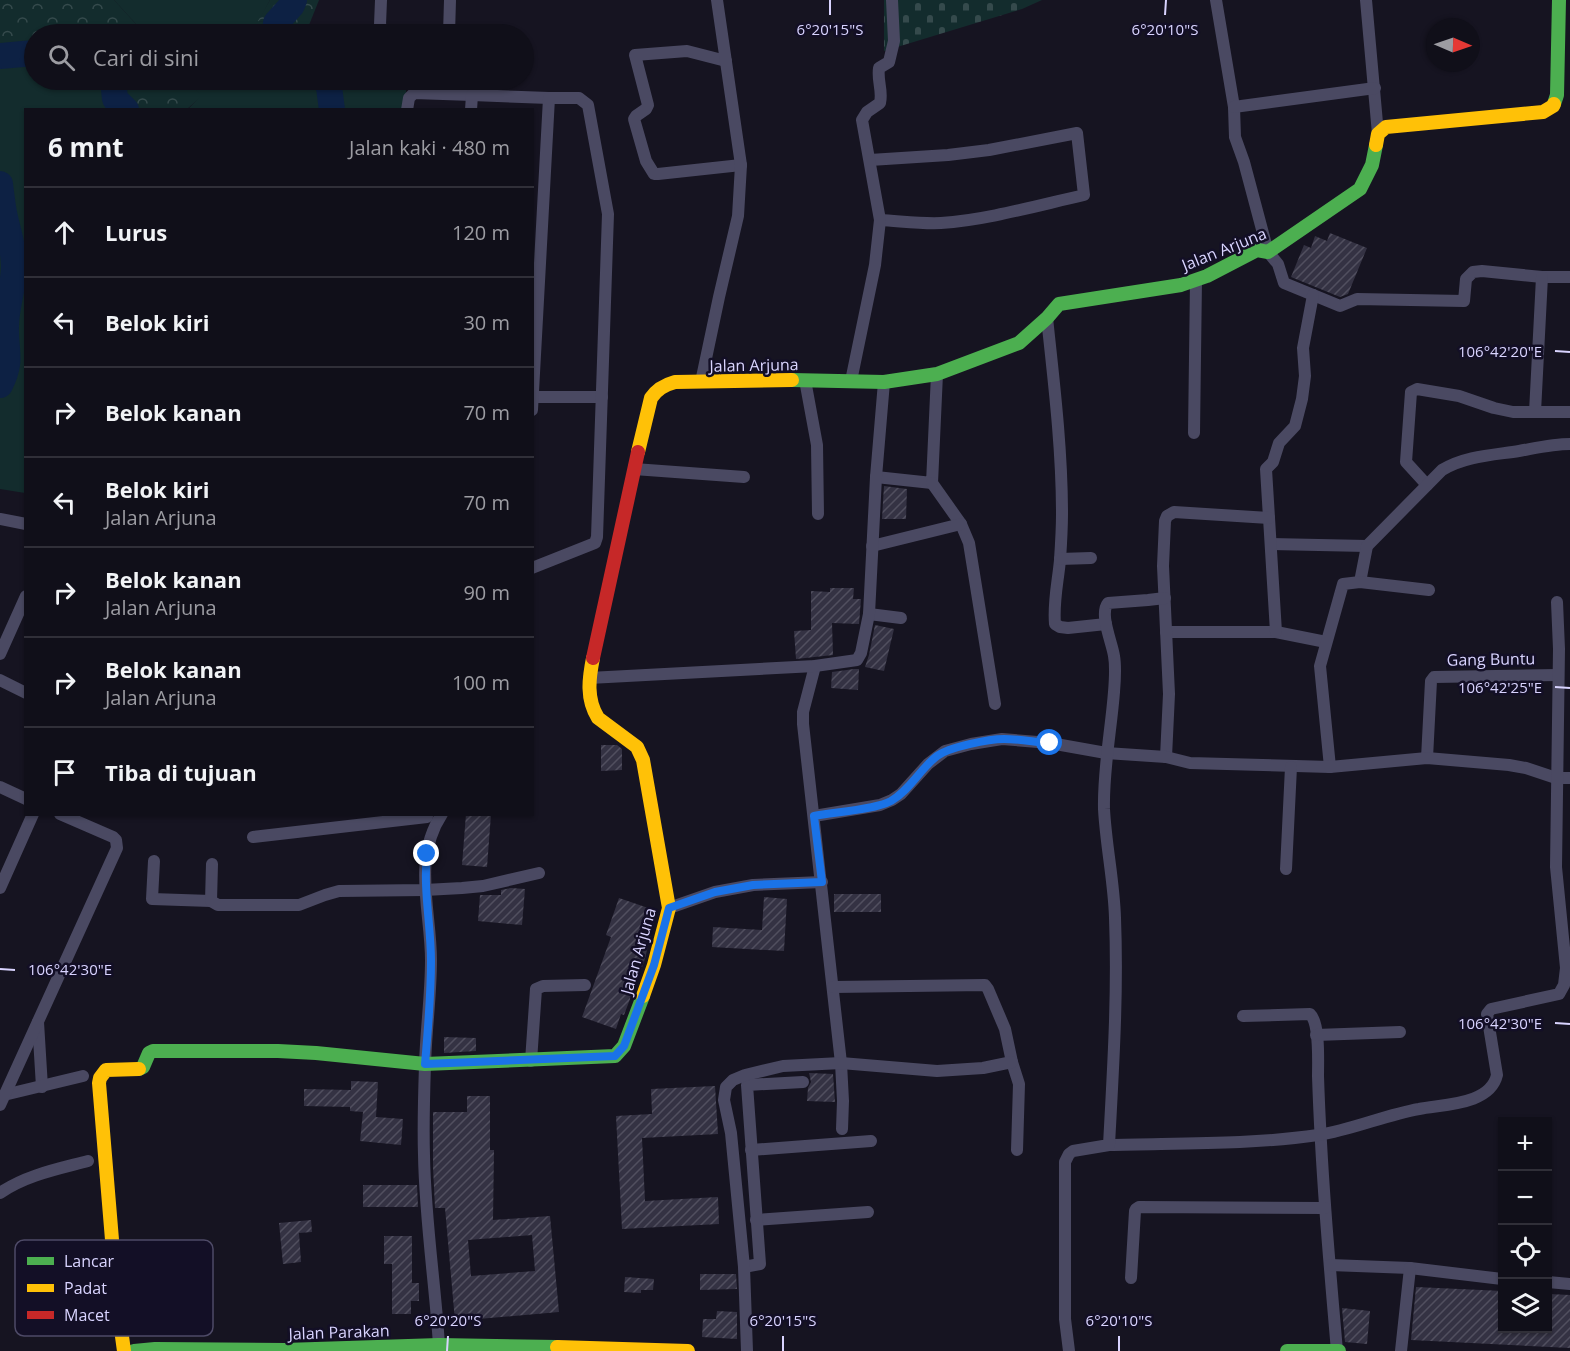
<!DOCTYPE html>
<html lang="id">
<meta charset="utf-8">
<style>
body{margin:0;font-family:"Open Sans",sans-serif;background:#191822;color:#f1f3f6}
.controls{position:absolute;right:18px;bottom:18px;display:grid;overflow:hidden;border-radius:0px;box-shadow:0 2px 4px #0004}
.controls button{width:54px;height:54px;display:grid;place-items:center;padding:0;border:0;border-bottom:2px solid #302f38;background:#100f19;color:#f1f3f6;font:30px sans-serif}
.compass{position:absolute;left:1426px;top:18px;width:54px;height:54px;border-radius:50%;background:#100f19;box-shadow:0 2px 4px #0004;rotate:92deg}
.stop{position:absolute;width:18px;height:18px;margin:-14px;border:4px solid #1a73e8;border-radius:50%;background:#fff}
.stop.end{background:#1a73e8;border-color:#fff;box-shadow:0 2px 6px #0008}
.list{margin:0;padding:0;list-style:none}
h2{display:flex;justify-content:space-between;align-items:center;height:78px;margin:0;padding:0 24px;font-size:26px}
h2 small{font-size:20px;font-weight:400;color:#9c9ca2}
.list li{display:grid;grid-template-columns:39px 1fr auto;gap:18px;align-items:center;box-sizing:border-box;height:90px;padding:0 24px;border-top:2px solid #302f38}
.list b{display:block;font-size:22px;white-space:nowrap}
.list p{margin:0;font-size:20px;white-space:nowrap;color:#9c9ca2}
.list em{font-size:20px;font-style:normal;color:#9c9ca2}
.icon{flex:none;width:33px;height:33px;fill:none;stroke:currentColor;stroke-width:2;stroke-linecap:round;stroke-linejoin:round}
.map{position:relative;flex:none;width:1570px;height:1351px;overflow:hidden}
.search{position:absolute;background:#100f19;box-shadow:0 2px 4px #0004;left:24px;top:24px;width:510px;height:66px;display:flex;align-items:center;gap:15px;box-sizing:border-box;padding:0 21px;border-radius:33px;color:#9c9ca2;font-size:22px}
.panel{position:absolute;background:#100f19;box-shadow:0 2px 4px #0004;left:24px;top:108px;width:510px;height:708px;border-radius:0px}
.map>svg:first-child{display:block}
</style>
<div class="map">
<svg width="1570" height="1351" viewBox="0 0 1570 1351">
<defs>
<pattern id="forest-crowns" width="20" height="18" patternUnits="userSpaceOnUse" patternTransform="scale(1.5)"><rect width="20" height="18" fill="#132c2d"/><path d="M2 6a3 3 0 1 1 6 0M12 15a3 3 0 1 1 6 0" fill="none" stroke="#354a4c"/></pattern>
<pattern id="cemetery-stones" width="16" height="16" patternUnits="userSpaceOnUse" patternTransform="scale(1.5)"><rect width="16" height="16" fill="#132c2d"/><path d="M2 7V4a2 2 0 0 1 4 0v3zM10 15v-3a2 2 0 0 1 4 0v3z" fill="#354a4c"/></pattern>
<pattern id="building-hatch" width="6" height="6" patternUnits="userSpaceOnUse" patternTransform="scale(1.5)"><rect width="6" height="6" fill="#343243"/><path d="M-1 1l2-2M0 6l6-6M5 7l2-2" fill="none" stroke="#514f5f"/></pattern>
</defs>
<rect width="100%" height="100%" fill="#161421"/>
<g fill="#132c2d">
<polygon points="114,0 270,0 259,21 307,30 316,34 145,34"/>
<polygon points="0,45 34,49 34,80 98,80 120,109 26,110 25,493 0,489"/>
<polygon points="187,80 404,80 406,81 406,109 187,110 201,96"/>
</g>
<g fill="url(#forest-crowns)">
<polygon points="0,0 114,0 145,34 34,34 34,49 0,45"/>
<polygon points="270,0 319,0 307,30 258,21"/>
<polygon points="98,80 187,80 202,96 187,109 120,109"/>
</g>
<polygon fill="url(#cemetery-stones)" points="884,0 1042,0 1022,9 884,51"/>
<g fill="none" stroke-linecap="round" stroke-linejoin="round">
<g stroke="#0d2144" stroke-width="26">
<polyline points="275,34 276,23 292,5 294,0"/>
<polyline points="0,56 34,53"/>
<polyline points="113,80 115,99 126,110"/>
<polyline points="325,80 329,87 332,110"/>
<path d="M0 184C1 192 2 200 3 207 6 227 14 246 14 266 14 287 6 306 6 326 5 351 13 360 0 385"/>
</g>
</g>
<g fill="url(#building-hatch)" fill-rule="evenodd">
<polygon points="1330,233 1367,248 1348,294 1340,297 1291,277 1304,245 1311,248 1315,236 1327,241"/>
<polygon points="884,486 907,489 906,519 882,519"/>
<polygon points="830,588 854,588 853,599 861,599 859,624 832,623 833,655 796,659 794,631 811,630 811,591 830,592"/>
<polygon points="875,625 894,629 884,671 865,667 869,655"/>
<polygon points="854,669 859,669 858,690 831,688 832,672"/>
<polygon points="601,745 617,745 622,749 622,770 601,771"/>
<polygon points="466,814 491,814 487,867 462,865"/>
<polygon points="511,888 525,889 522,925 478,921 480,895 501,895 501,890"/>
<rect x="834" y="894" width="47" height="18"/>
<polygon points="764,897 787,899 784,951 712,947 713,927 762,930"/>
<polygon points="619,898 657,911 644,962 624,1015 621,1014 616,1029 582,1017 611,937 606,935"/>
<polygon points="444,1037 476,1038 476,1051 444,1053"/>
<polygon points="809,1073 833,1074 835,1102 807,1101 808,1088 811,1082"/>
<polygon points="351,1081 378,1082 376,1117 403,1119 401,1145 360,1141 363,1112 350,1111 350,1107 304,1106 304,1089 351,1090"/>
<polygon points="715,1086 718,1134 642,1138 645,1201 718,1197 719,1224 622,1229 616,1116 652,1114 651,1089"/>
<path d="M467 1096H490V1150H494L493 1220 550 1216 559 1312 455 1321 445 1208H435L433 1167V1112H467ZM532 1235 535 1271 471 1276 468 1240Z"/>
<polygon points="363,1185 417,1185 418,1207 363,1207"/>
<polygon points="311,1220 312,1232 299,1233 301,1262 283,1264 279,1223"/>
<polygon points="384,1236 412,1236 412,1283 419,1283 419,1301 411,1301 411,1314 392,1314 392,1264 384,1264"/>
<polygon points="700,1274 736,1274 737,1289 700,1290"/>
<polygon points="625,1277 654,1279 653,1290 641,1290 641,1293 624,1292"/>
<polygon points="1416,1287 1503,1291 1503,1329 1548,1329 1549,1294 1570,1295 1570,1348 1411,1340"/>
<polygon points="1342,1308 1370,1311 1367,1344 1345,1342"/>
<polygon points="717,1311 737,1312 737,1339 702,1337 703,1319 716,1319"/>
</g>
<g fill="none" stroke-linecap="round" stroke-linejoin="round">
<g stroke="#4a4962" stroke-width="12">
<polyline points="381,0 380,25 385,34"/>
<polyline points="1216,0 1234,107 1235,137 1244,162 1268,252 1278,264 1284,283 1340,306 1357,299 1464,301 1466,279 1473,272 1482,271 1542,277 1570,277"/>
<polyline points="1366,0 1378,134"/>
<polyline points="449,34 450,0"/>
<polyline points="726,61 687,51 635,55 648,105 646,109 636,116 634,119 646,161 654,174 658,174 741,165"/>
<polyline points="1234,107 1375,88"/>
<polyline points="407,110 409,98 414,93 472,95 466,80"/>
<polyline points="471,110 472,95 549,98"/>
<path d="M870 160 948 155 989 150 1077 133 1084 195C1039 205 987 220 941 223 921 224 900 221 880 220"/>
<path d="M1047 318C1054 383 1062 449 1062 514 1062 529 1061 545 1060 560 1058 582 1053 602 1055 624L1060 627 1068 628 1106 624"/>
<polyline points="805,380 817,445 818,514"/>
<path d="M851 381 875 265 880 220 862 120 867 112 880 103C883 90 877 82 879 68L889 62 894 41 892 0"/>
<polyline points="701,382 719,297 738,216 741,165 717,0"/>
<polyline points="532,397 602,397"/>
<polyline points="532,410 549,98 579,98 588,105 608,214 597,537 595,543 590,545 532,568"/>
<polyline points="1535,412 1542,277"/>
<polyline points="1194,433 1196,280"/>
<polyline points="634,469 744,477"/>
<polyline points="876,477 932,483 937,374"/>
<polyline points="932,483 961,524 969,543 995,704"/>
<polyline points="1427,485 1406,462 1411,392 1417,389 1459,396 1494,408 1513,412 1570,412"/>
<polyline points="0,519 26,524"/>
<polyline points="1271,544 1367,546"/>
<polyline points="872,546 961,524"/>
<polyline points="1060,559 1091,558"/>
<path d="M1360 582 1367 546 1442 470C1465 456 1493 455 1519 451 1536 448 1553 444 1570 444"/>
<polyline points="869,614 901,618"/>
<polyline points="1166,632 1276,632 1326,642"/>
<polyline points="1276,632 1266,469 1273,462 1279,443 1295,426 1302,399 1305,376 1303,348 1313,295"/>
<polyline points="0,654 26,596"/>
<polyline points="815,666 803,712 803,724 841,1063 843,1101 842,1129"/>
<polyline points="589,678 815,666 857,660 861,653 869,614 876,477 884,382"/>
<polyline points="0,680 26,693"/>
<polyline points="1166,757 1169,694 1163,566 1165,521 1167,516 1174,512 1269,518"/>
<polyline points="1427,758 1431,681 1434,677 1558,675"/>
<polyline points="1330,767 1320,666 1343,584 1360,582 1429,590"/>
<polyline points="0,787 26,799"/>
<polyline points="814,816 880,805 892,800 901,794 928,764 945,751 971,744 1002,739 1050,743 1106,753 1166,757 1190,763 1330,767 1427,758 1509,765 1526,768 1556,778 1570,778"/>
<polyline points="253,837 427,817"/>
<polyline points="154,861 152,899 211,901"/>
<polyline points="212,864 211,901 218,905 299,905 325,895 339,891 425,890 462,888 483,886 539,873"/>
<polyline points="1286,869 1291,767"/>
<polyline points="0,888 33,814"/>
<polyline points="669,908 715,892 753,885 822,882"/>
<polyline points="833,987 985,985 988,989 1005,1029 1012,1062 1019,1084 1017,1150"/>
<path d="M1243 1016 1310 1014C1320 1023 1318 1062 1318 1076 1321 1168 1329 1259 1337 1351"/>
<polyline points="38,1022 42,1087"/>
<polyline points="1316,1035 1400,1032"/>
<polyline points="531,1061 536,989 543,986 585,985"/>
<polyline points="4,1095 83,1076"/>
<polyline points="0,1105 117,848 116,840 113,837 60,814"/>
<path d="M1109 1145C1178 1143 1249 1145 1318 1135 1352 1130 1385 1115 1419 1109 1444 1104 1490 1105 1497 1075L1487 1014 1491 1009 1559 994 1564 985 1566 968 1556 867 1559 649 1557 602"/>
<polyline points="751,1150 871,1141"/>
<path d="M0 1193C26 1175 58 1169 88 1161"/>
<polyline points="756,1220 868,1212"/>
<polyline points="1330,1265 1410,1268 1502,1279"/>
<polyline points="744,1267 760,1264 747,1085 803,1082"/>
<polyline points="1131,1278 1135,1211 1136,1209 1139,1207 1325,1208"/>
<polyline points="1548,1282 1570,1284"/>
<path d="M439 1345C435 1282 425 1219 424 1155 423 1125 424 1095 425 1065 426 1030 431 995 431 960 431 911 412 859 442 814"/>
<polyline points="747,1351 744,1267 731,1133 724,1100 726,1087 733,1080 745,1075 783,1066 841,1063 937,1071 983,1068 1012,1062"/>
<path d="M1069 1351 1065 1319V1162L1069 1154 1073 1151 1109 1145C1113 1070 1118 994 1115 918 1114 882 1106 846 1104 809 1103 770 1111 731 1114 692 1115 680 1116 667 1114 656 1112 642 1099 614 1108 603L1148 600 1165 598"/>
<polyline points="1401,1351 1410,1268"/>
</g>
<g stroke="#4caf50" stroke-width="14">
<polyline points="1554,104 1557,95 1559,0"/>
<polyline points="792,380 884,382 937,374 1019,343 1047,318 1059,304 1181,285 1207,276 1257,250 1268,252 1360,189 1372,165 1376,145"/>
<polyline points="139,1069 143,1067 149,1053 153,1051 278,1051 316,1053 425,1064 615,1056 624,1046 643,996"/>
<polyline points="134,1351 155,1349 285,1350 439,1345 557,1347"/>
<polyline points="1287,1351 1339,1351"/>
</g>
<g stroke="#ffc107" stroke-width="14">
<polyline points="1376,145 1378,134 1386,127 1543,112 1553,106 1554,104"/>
<path d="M638 452 651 398C657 389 664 385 675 382L792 380"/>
<path d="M593 658C589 678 586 699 598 718L637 747 643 760 669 908 654 965 643 996"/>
<polyline points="557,1347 688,1351"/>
<polyline points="124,1351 117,1300 99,1083 100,1078 106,1070 139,1069"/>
</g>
<polyline stroke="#c62828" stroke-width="14" points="593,658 638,452"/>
</g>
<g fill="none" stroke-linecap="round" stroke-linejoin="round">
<path stroke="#1a73e8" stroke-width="8" d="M427 854C423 890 431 925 431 961 431 996 428 1030 425 1064L615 1056 624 1046 654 965 669 908 715 892 753 885 822 882 814 816C834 812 874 810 891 801 910 790 920 769 937 756 949 747 989 739 1004 739 1019 739 1035 742 1050 743"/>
</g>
<path fill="none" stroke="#d9d4ff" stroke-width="2" d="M830 15V0M1165 15 1166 0M1555 351 1570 352M1555 687 1570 688M0 969 15 970M1555 1023 1570 1024M447 1351 448 1336M783 1351V1336M1119 1351V1336"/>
<g text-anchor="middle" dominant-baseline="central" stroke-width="5" stroke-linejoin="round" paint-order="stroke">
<g font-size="16" fill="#d9d4ff" stroke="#130f26">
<text transform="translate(1224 249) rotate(-22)">Jalan Arjuna</text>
<text transform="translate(754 365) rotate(-1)">Jalan Arjuna</text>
<text transform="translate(1491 659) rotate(-1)">Gang Buntu</text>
<text transform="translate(638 951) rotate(-74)">Jalan Arjuna</text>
<text transform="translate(339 1332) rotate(-2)">Jalan Parakan</text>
</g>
</g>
<rect x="15" y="1240" width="198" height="96" rx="9" fill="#130f26" stroke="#4e4a67" stroke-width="1.5"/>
<rect x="27" y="1257" width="27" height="8" fill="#4caf50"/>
<rect x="27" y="1284" width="27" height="8" fill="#ffc107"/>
<rect x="27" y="1311" width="27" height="8" fill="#c62828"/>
<g font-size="16" fill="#d9d4ff">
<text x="64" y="1267">Lancar</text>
<text x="64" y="1294">Padat</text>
<text x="64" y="1321">Macet</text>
</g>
<g font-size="15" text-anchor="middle" fill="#d9d4ff" stroke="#130f26" stroke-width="5" stroke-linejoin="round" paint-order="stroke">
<text x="830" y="35">6°20'15"S</text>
<text x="1165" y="35">6°20'10"S</text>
<text x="1500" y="357">106°42'20"E</text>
<text x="1500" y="693">106°42'25"E</text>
<text x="70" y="975">106°42'30"E</text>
<text x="1500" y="1029">106°42'30"E</text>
<text x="448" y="1326">6°20'20"S</text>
<text x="783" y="1326">6°20'15"S</text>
<text x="1119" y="1326">6°20'10"S</text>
</g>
</svg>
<div class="controls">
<button>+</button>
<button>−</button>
<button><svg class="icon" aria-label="locate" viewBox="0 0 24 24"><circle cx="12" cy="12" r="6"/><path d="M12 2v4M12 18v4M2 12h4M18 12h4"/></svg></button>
<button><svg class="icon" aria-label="layers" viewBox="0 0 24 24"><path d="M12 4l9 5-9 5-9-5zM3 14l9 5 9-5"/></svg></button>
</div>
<svg class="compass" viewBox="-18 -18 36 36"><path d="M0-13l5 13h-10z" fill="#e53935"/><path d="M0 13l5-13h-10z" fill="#9c9ca2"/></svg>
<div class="stop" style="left:1050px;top:743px"></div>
<div class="stop end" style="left:427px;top:854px"></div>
<div class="search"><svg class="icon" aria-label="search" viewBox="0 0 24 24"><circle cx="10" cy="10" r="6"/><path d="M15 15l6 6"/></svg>Cari di sini</div>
<section class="panel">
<h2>6 mnt<small>Jalan kaki · 480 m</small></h2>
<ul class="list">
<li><svg class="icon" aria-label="ahead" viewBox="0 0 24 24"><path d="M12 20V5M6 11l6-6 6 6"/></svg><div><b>Lurus</b></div><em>120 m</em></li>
<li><svg class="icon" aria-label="left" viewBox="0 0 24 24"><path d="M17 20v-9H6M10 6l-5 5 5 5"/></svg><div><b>Belok kiri</b></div><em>30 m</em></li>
<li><svg class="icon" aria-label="right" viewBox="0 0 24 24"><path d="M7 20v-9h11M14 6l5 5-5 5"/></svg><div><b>Belok kanan</b></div><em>70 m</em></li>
<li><svg class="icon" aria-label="left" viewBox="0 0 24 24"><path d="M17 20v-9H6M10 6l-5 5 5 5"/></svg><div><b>Belok kiri</b><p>Jalan Arjuna</p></div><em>70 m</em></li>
<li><svg class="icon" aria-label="right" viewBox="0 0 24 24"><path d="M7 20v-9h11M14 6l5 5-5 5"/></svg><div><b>Belok kanan</b><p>Jalan Arjuna</p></div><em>90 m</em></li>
<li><svg class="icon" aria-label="right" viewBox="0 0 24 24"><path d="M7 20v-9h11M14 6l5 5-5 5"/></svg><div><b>Belok kanan</b><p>Jalan Arjuna</p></div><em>100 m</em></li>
<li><svg class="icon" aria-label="arrive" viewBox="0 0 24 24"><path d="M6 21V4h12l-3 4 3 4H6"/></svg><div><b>Tiba di tujuan</b></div></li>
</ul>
</section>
</div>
